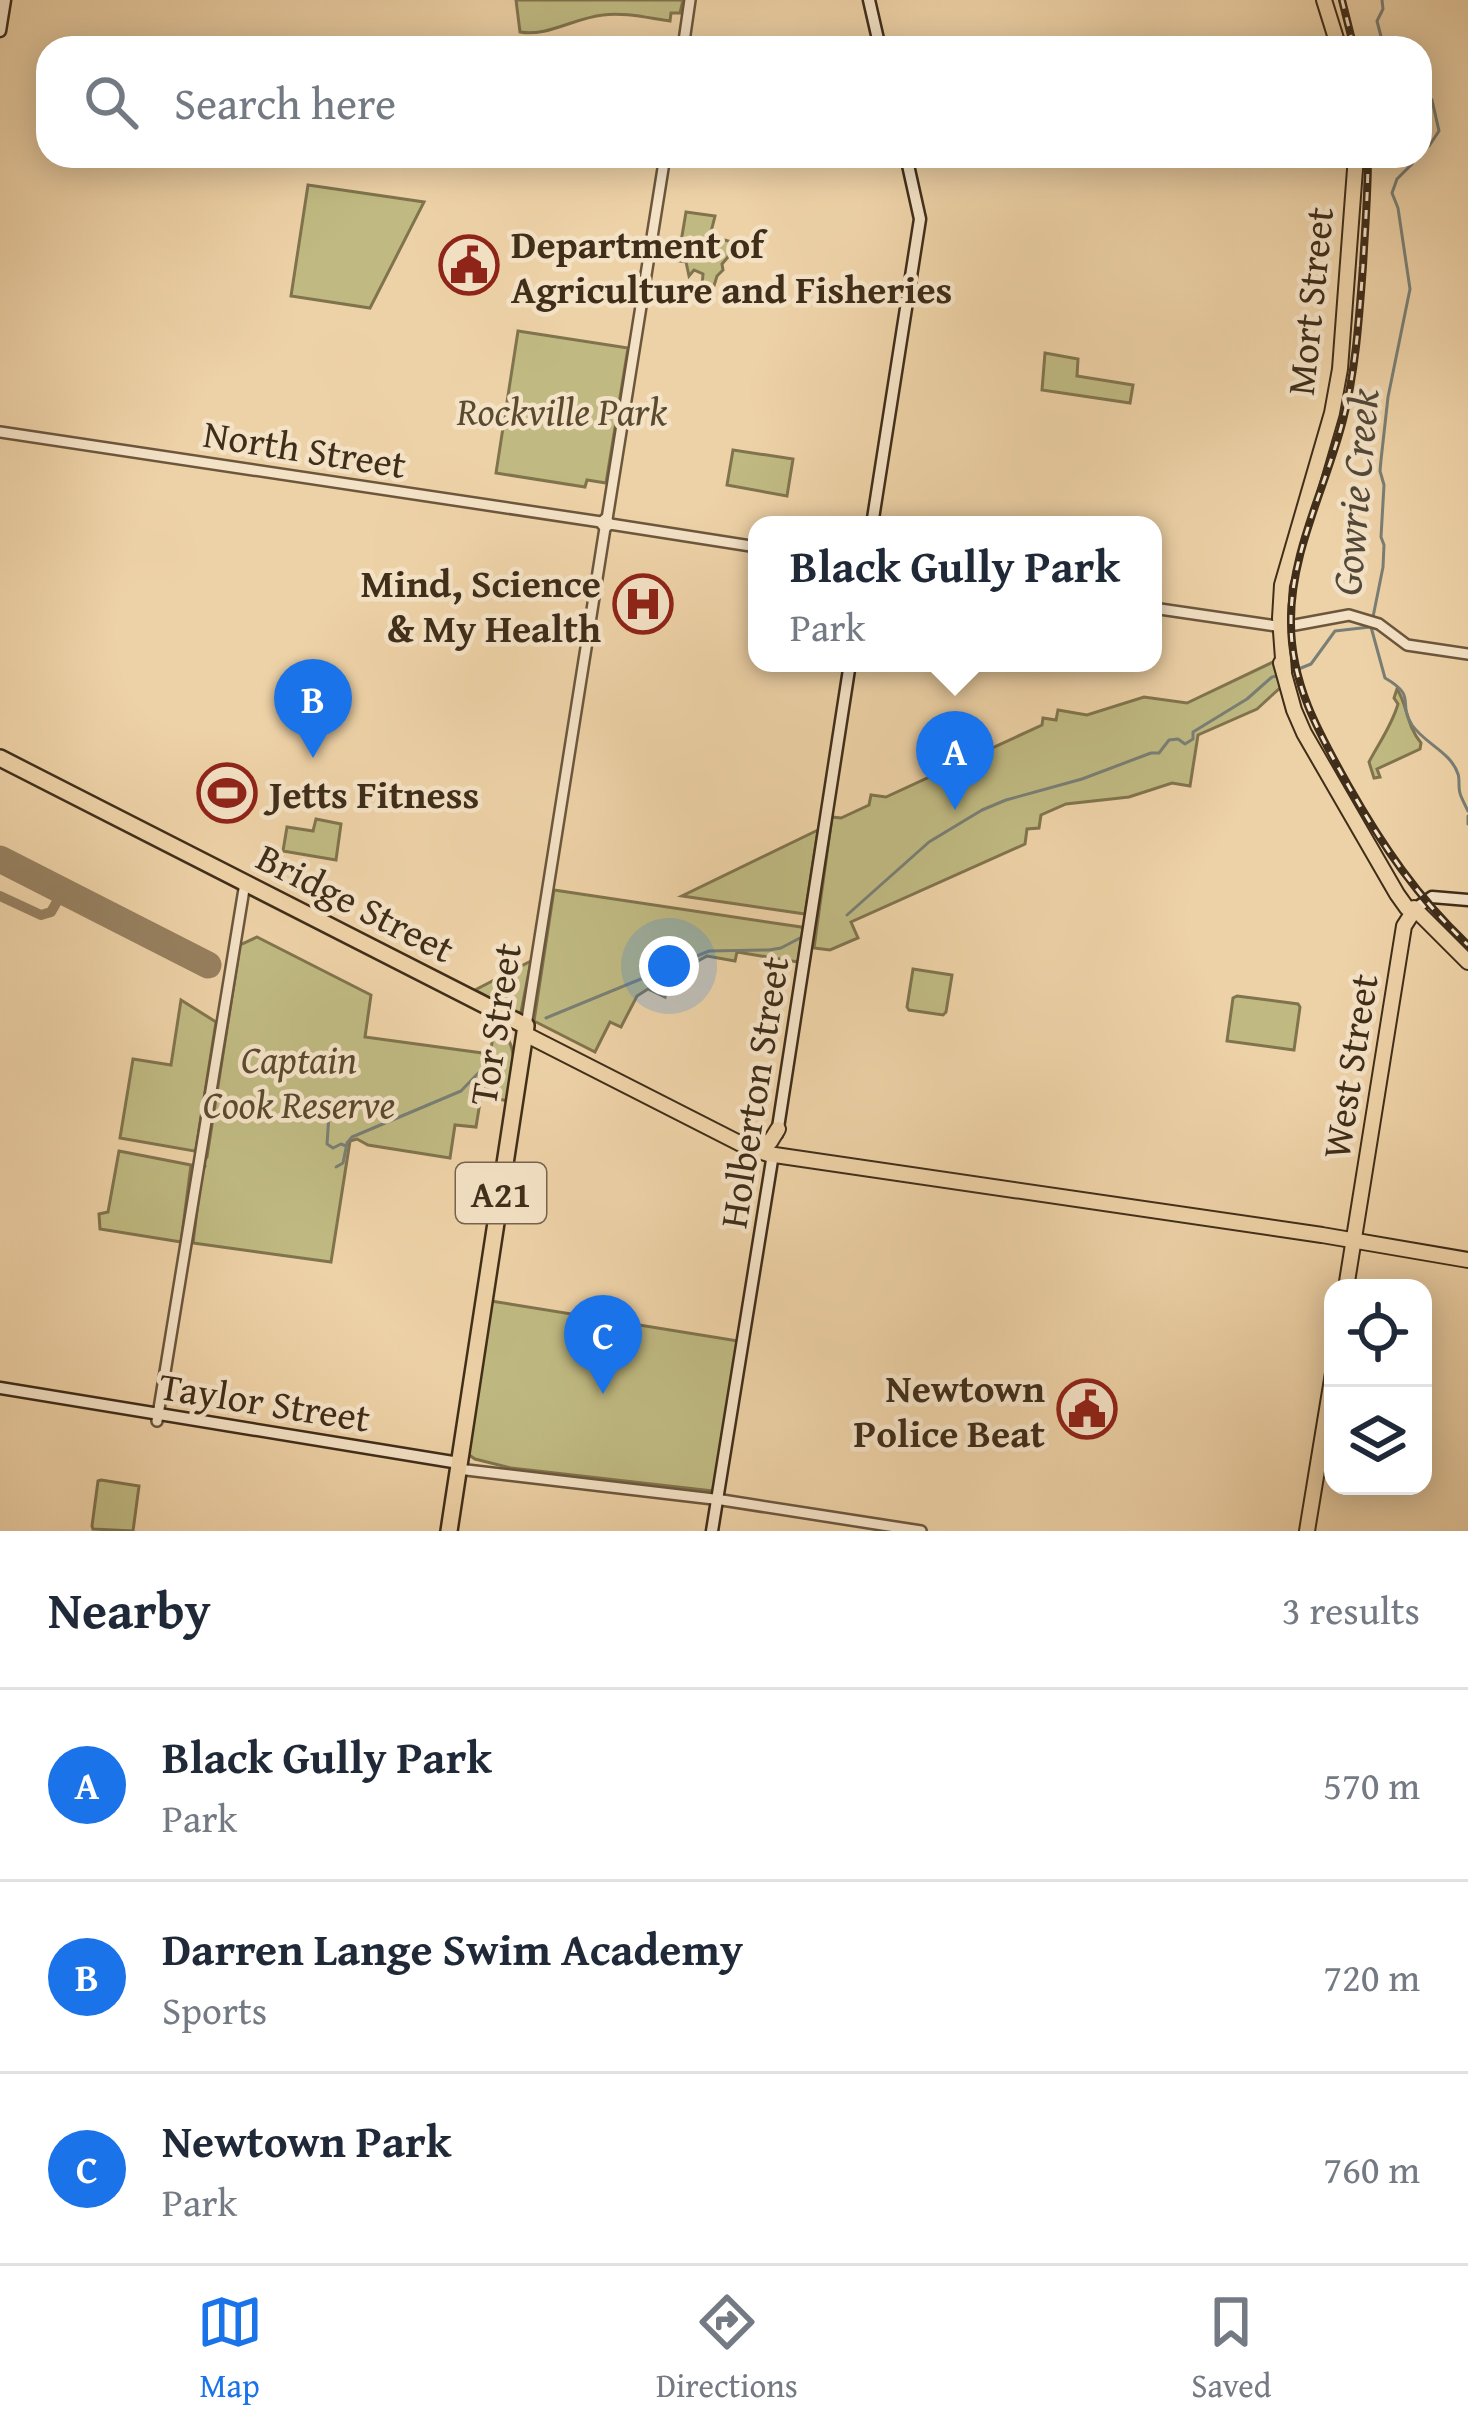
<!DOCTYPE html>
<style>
body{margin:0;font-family:"Gentium Book Plus",serif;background:#f6f6f7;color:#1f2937}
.controls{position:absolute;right:36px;bottom:36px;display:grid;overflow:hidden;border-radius:24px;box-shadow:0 6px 30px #0003}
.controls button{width:108px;height:108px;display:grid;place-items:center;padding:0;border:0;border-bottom:3px solid #e0e1e3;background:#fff;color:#1f2937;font:60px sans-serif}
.you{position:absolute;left:669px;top:966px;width:42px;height:42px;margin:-30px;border:9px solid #fff;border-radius:50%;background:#1a73e8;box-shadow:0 0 0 18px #1a73e833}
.badge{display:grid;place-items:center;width:78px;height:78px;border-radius:50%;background:#1a73e8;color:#fff;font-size:39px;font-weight:700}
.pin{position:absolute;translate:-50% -99px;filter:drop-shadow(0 3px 6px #0008)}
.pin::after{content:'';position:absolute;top:63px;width:42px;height:36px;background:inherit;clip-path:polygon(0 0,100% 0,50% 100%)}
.popup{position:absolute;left:748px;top:516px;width:414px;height:156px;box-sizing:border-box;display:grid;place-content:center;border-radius:24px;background:#fff;filter:drop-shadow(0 3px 9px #0005);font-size:39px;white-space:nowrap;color:#747a83}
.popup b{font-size:45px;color:#1f2937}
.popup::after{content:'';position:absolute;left:50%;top:100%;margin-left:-24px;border:24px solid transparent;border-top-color:#fff}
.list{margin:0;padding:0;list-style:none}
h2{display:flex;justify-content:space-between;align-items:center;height:156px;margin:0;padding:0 48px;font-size:51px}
h2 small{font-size:39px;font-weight:400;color:#747a83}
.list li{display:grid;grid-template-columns:78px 1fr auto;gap:36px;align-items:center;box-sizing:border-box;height:192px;padding:0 48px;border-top:3px solid #e0e1e3}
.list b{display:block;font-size:45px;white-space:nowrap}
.list p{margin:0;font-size:39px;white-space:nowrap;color:#747a83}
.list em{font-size:39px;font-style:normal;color:#747a83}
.icon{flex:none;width:66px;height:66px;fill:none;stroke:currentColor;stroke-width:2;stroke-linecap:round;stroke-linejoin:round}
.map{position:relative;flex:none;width:1468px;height:1531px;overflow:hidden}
.search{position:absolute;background:#fff;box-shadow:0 6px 30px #0003;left:36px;right:36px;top:36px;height:132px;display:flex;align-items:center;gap:30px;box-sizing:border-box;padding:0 42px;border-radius:36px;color:#747a83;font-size:45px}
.sheet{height:732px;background:#fff}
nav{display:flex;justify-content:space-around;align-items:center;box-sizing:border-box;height:168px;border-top:3px solid #e0e1e3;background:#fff;font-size:33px;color:#747a83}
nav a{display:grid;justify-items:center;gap:6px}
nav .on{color:#1a73e8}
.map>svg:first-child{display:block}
</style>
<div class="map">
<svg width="1468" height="1531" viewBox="0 0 1468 1531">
<rect width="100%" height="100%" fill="#eed2a7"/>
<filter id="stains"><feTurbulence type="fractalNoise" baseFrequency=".00167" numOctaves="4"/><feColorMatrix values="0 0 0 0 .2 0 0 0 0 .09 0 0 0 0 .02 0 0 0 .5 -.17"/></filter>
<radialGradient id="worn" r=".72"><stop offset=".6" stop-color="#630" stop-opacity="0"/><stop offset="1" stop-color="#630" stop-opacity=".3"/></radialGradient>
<g fill="#c0ba82" stroke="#80744e" stroke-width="3">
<path d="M516 0H683L680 13H671L670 21C648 18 624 12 603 15 574 18 547 37 520 32Z"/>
<polygon points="308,185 424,202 370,308 291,296"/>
<polygon points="686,212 715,216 710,236 732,242 728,257 722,264 723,270 717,276 713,289 702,286 703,274 694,270 689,276 686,262 655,257 657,246 680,248"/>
<polygon points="518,331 628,348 606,483 587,480 585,487 496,473"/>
<polygon points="1045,353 1078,359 1077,376 1133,385 1130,403 1042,390"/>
<polygon points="733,450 793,459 787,496 727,485"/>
<polygon points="1273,662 1281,687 1257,709 1198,735 1190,786 1172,783 1129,797 1066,804 1041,815 1039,828 1027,829 1025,844 851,922 858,938 830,950 814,948 832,817 841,818 869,805 871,795 886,797 1042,725 1043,718 1056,720 1058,710 1087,715 1144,697 1187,703"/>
<path d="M1397 689C1408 706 1406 725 1421 743L1420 749 1377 769 1380 777 1374 778 1369 762C1379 743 1392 725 1398 704L1394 698Z"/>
<polygon points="316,819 341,824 336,860 283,851 287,827 313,831"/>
<polygon points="818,830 805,914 682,896"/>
<polygon points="554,890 801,927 803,929 798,962 737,952 735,961 707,956 669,977 665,997 648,989 637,996 621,1027 610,1022 595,1052 534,1021"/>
<path d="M257 937 371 995 365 1037 490 1054 495 1026C522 1043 513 1074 509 1101L481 1096 476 1127 455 1125 450 1158 368 1145 357 1139 350 1141 331 1262 193 1243 202 1170 205 1166 203 1163 207 1157 240 945Z"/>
<polygon points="531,961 521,1012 518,1013 475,990"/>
<polygon points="913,969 952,975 946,1012 943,1015 909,1010 907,1007"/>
<polygon points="1237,996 1298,1004 1300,1007 1294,1050 1227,1041 1233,998"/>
<polygon points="181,1000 216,1022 196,1149 194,1151 120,1138 133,1059 171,1065"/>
<polygon points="119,1151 191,1165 181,1242 100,1229 99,1214 108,1212"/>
<polygon points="491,1301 738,1341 713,1491 511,1468 475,1459 469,1455 468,1446"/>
<polygon points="101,1480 139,1486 133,1531 93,1529 92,1526 98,1481"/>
</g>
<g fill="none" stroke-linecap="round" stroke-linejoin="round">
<g stroke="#797f76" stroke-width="3">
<polyline points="1382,0 1383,9 1377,21 1384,48"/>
<polyline points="1420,86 1432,100 1439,131 1429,146 1420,145"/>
<path d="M1413 156 1412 164 1397 179 1392 193 1398 208 1410 289 1388 397 1381 460 1380 471 1384 485 1381 537 1384 545 1383 567 1371 627 1385 678C1418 697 1397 702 1412 725 1425 744 1451 752 1458 774 1460 780 1458 787 1460 793 1460 795 1467 809 1468 811"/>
<polyline points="1291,672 1311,664 1335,631 1370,627"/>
<polyline points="1468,816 1468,824"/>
<polyline points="847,915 929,842 982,810 1006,800 1082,779 1151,753 1159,753 1169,740 1178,739 1185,744 1193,739 1193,732 1247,699 1272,677 1277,676"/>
<polyline points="546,1018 709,951 769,950 781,948 800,938"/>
<polyline points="329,1115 327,1144 333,1148 341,1144 346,1146"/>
<polyline points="336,1167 343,1163 347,1143 352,1137 461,1091 488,1063"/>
</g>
<g stroke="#978060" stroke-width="10">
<polyline points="25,872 56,888 59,898"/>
<polyline points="0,896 41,915 51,912 59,898"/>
<polyline points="59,898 68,895 101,910"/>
</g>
<polyline stroke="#978060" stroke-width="27" points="0,859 208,965"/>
<defs>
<g id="tertiary">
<polyline points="683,48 690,0"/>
<polyline points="0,432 601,522"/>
<polyline points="607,519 665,156"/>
<polyline points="610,524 757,547"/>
<polyline points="1153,608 1276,626 1295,625 1349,615 1379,624 1407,645 1468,654"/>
<polyline points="526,1026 605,528 601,523 605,519 610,524 605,528"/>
<polyline points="157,1421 245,883"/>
<polyline points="458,1469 722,1500 921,1531"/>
</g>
<g id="secondary">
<polyline points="869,0 880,48"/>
<polyline points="0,31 5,0"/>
<polyline points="872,525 920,219 906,156"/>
<polyline points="1415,909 1432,897 1468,900"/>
<polyline points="777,1134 850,663"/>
<polyline points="0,1388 459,1463"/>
<polyline points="712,1531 773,1154"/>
</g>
<g id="primary">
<polyline points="1324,0 1339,48"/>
<polyline points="1281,663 1294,710 1304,733 1397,894 1407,908 1417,913"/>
<polyline points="1284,672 1280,618 1282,585 1332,413 1340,369 1356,156"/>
<polyline points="1414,908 1468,962"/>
<polyline points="525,1034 745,1146 768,1154 1322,1235 1468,1260"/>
<polyline points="756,1143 770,1142 778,1129"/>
<polyline points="1346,1288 1404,926 1415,909"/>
<polyline points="1307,1531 1333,1373"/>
</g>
<polyline id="trunk" points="0,758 526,1026 449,1531"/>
</defs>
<use href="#tertiary" stroke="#6c573d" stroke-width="14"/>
<use href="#secondary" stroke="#402e1a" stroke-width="15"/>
<use href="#primary" stroke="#402e1a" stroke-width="18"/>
<use href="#trunk" stroke="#402e1a" stroke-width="20"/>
<use href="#tertiary" stroke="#f4e2c6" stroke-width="9"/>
<use href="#secondary" stroke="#f4e2c6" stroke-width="10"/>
<use href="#primary" stroke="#eed2a7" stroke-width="14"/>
<use href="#trunk" stroke="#eed2a7" stroke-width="15"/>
<defs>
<g id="rail">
<polyline points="1342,0 1354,48"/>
<path d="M1368 156C1368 193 1365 229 1363 266 1359 318 1356 369 1343 420 1326 487 1290 553 1291 623 1291 684 1319 733 1348 785 1382 845 1418 898 1468 945"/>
</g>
</defs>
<use href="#rail" stroke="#402e1a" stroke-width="8"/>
<use href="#rail" stroke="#f4e2c6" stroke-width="3" stroke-dasharray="9" stroke-linecap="butt"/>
</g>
<defs>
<symbol id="civic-ring" viewBox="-11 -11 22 22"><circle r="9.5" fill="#f4e2c6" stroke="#8f2418" stroke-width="1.5"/><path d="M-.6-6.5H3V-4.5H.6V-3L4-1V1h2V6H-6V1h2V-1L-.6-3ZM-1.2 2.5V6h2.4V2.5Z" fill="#8f2418"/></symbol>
<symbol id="hospital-ring" viewBox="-11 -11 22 22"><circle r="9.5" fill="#f4e2c6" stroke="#8f2418" stroke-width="1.5"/><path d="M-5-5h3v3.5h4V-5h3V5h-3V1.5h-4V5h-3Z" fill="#8f2418"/></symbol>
<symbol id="stadium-ring" viewBox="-11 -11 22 22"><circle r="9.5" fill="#f4e2c6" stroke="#8f2418" stroke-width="1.5"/><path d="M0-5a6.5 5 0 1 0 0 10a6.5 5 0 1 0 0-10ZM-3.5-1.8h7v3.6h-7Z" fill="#8f2418"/></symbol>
</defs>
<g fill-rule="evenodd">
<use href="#civic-ring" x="436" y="232" width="66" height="66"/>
<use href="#hospital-ring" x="610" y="571" width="66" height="66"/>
<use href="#stadium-ring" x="194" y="760" width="66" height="66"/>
<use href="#civic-ring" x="1054" y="1376" width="66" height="66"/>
</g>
<g text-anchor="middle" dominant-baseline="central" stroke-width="9" stroke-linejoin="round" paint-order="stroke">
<rect fill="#f4e2c6" stroke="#76644e" stroke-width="3" x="456" y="1163" width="90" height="60" rx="9"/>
<g font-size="36" font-weight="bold" fill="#402e1a">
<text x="501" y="1193">A21</text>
</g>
<g font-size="39" font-weight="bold" fill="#402e1a" stroke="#f4e2c6" text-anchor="start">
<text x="511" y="243">Department of<tspan x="511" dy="45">Agriculture and Fisheries</tspan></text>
<text x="601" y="582" text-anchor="end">Mind, Science<tspan x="601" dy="45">&amp; My Health</tspan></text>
<text x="269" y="793">Jetts Fitness</text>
<text x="1045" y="1387" text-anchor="end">Newtown<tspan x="1045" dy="45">Police Beat</tspan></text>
</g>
<g font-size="39" fill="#402e1a" stroke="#f4e2c6">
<text transform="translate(1309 301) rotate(-84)">Mort Street</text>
<text transform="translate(305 448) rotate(9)">North Street</text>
<text transform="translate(356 902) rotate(27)">Bridge Street</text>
<text transform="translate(494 1024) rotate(-81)">Tor Street</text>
<text transform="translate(1349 1066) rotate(-81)">West Street</text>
<text transform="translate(753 1092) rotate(-81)">Holberton Street</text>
<text transform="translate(265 1401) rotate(9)">Taylor Street</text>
</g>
<g font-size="39" font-style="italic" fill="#5a4a2f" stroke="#f4e2c6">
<text x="562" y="410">Rockville Park</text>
<text x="299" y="1058">Captain<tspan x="299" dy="45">Cook Reserve</tspan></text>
</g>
<g font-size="42" font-style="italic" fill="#534939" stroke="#f4e2c6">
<text transform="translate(1354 492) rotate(-85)">Gowrie Creek</text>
</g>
</g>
<rect width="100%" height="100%" filter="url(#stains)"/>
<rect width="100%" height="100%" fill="url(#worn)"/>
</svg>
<div class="controls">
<button><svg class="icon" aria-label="locate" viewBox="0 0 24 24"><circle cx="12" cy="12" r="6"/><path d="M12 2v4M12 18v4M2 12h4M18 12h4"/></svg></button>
<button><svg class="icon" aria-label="layers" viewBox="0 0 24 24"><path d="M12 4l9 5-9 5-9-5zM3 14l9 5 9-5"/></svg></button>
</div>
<div class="you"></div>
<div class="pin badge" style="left:955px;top:810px">A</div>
<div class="popup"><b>Black Gully Park</b>Park</div>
<div class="pin badge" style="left:313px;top:758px">B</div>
<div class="pin badge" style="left:603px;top:1394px">C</div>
<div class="search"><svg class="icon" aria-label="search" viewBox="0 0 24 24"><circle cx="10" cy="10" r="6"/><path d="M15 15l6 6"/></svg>Search here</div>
</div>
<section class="sheet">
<h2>Nearby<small>3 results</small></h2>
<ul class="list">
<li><span class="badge">A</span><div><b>Black Gully Park</b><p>Park</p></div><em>570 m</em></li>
<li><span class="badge">B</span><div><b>Darren Lange Swim Academy</b><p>Sports</p></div><em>720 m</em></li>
<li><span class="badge">C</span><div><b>Newtown Park</b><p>Park</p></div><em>760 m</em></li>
</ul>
</section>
<nav>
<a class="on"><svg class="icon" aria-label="map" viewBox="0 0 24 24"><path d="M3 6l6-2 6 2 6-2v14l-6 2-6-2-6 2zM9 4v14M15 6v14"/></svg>Map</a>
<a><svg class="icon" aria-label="directions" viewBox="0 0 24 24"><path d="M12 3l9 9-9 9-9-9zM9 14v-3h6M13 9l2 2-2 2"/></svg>Directions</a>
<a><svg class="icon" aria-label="saved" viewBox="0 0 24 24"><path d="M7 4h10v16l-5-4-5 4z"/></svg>Saved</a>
</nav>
